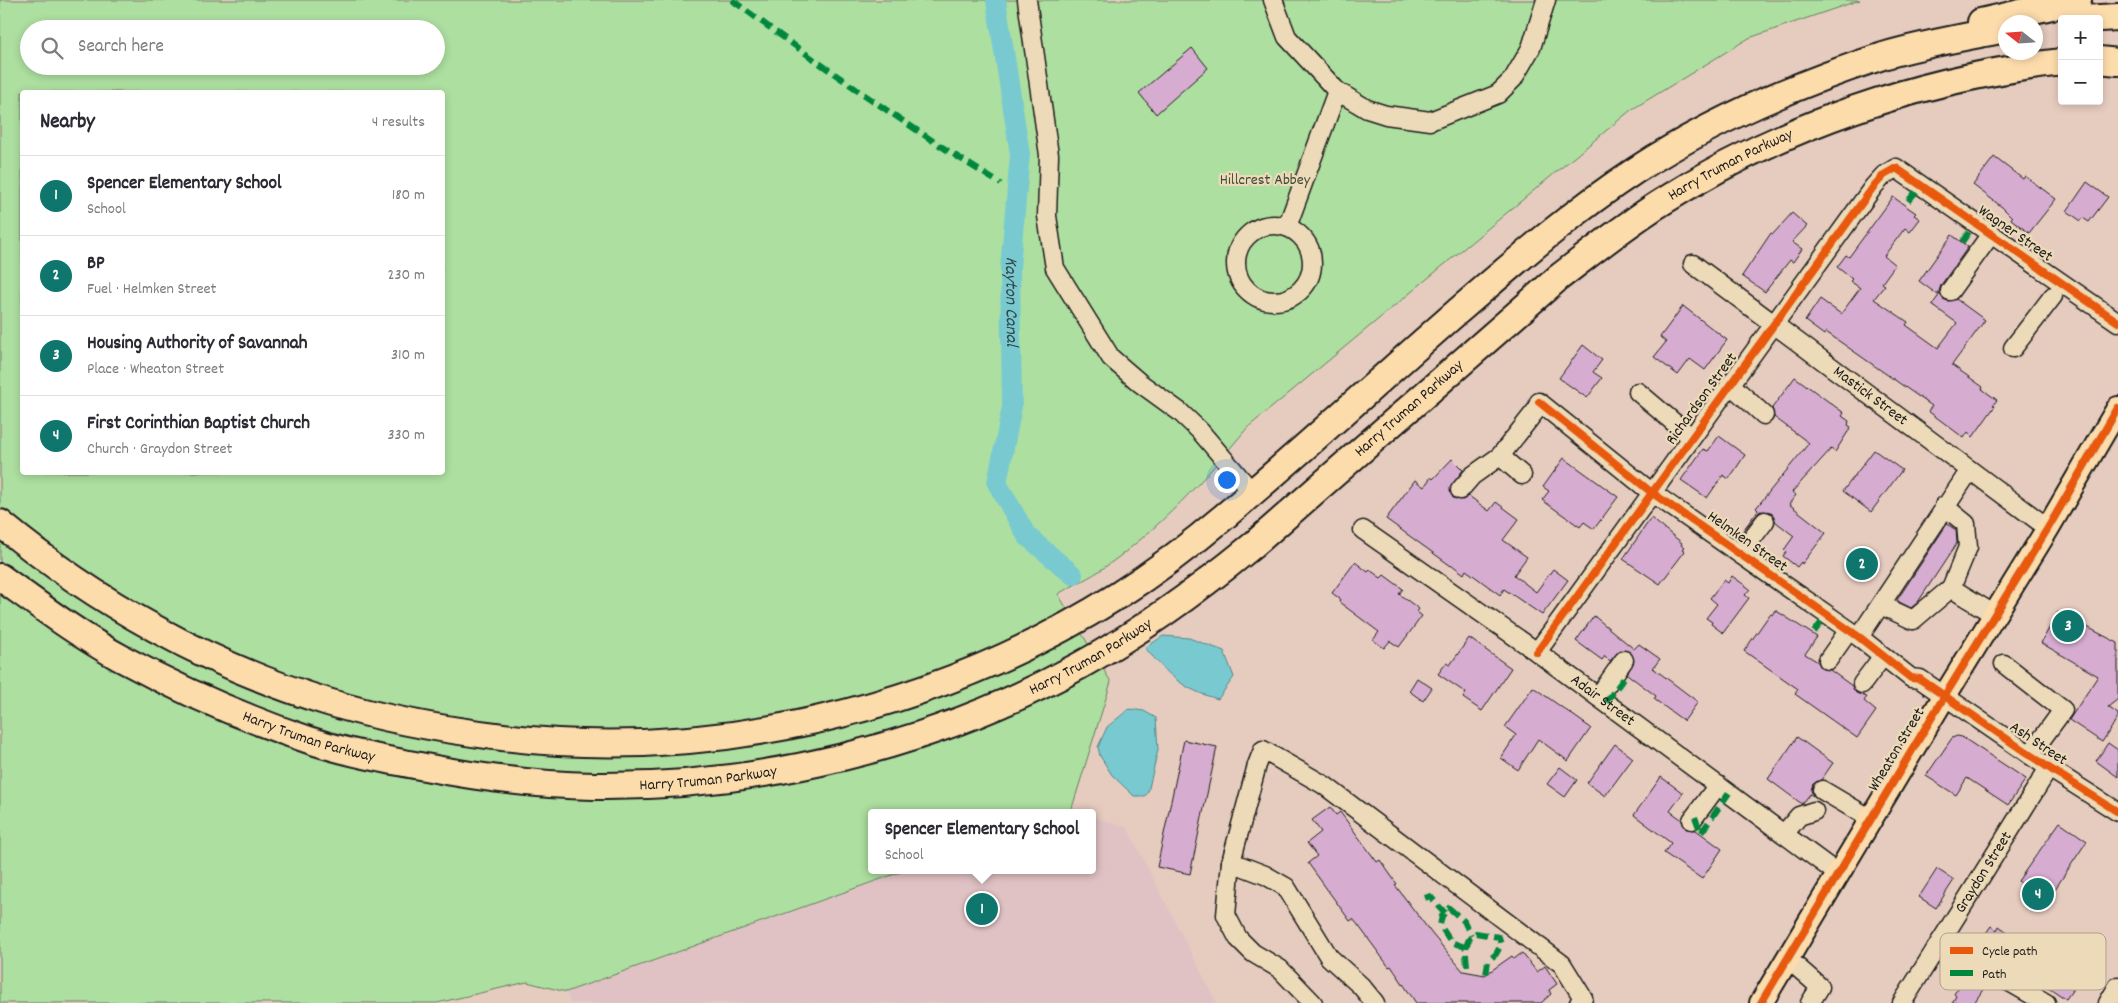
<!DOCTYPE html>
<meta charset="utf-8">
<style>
body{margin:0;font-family:Dekko,sans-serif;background:#f2f2f3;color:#2b2b33}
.controls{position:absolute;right:15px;top:15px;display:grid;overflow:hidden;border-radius:5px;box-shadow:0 2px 8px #0003}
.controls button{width:45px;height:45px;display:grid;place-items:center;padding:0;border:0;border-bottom:1px solid #e1e1e2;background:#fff;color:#2b2b33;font:25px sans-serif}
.compass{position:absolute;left:1998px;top:15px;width:45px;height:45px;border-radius:50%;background:#fff;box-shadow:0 2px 8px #0003;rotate:287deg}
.you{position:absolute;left:1226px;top:479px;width:18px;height:18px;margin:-12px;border:4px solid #fff;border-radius:50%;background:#1a73e8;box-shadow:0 0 0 8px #1a73e833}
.badge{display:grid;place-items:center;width:32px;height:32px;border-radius:50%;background:#0f766e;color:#fff;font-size:16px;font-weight:700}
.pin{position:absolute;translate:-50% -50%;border:2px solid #fff;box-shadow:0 1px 5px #0006}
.popup{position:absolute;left:868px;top:809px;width:228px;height:65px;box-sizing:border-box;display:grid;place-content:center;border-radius:5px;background:#fff;filter:drop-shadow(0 1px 4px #0005);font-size:16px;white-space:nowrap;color:#7c7c81}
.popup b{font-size:19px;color:#2b2b33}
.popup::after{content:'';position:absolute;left:50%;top:100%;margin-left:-10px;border:10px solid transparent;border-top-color:#fff}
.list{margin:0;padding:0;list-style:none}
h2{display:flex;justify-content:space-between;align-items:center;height:65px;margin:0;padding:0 20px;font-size:21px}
h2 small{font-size:16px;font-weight:400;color:#7c7c81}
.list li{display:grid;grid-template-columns:32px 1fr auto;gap:15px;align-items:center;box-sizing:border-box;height:80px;padding:0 20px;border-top:1px solid #e1e1e2}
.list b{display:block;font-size:19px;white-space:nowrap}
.list p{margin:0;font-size:16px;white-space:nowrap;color:#7c7c81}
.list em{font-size:16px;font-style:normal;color:#7c7c81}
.icon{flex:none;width:28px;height:28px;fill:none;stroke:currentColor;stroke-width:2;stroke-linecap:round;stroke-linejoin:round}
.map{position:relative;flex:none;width:2118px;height:1003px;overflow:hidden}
.search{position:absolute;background:#fff;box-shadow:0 2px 8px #0003;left:20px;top:20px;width:425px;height:55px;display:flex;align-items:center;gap:12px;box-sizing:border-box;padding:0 18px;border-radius:28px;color:#7c7c81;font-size:19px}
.panel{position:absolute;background:#fff;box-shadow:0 2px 8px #0003;left:20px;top:90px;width:425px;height:385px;border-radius:5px}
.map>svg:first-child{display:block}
</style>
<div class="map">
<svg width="2118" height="1003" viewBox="0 0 2118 1003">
<rect width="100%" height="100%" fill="#e6ccbf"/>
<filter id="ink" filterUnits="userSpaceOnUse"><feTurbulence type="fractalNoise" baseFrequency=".02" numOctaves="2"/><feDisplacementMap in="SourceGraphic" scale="10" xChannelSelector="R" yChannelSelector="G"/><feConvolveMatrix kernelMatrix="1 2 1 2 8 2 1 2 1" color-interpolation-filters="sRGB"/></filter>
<g filter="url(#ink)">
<polygon fill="#e1c2c4" points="1092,817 1127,827 1217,1003 570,1003 566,992 906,870 1092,870"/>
<path fill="#addfa0" stroke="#647e5e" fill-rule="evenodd" d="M0 0H1860L1749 38 1631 110 1247 428C1205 479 1159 529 1105 567 1090 578 1073 585 1058 594L1111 682 1071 811 1066 813H872V870H906L566 992 527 982 437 1003H0ZM29 29H436V66H29ZM22 92H442V472H22Z"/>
<g fill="#79cad0" stroke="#548488">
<path d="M1163 636 1189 638 1224 651 1234 677 1218 699C1181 689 1169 675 1145 648Z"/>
<polygon points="1129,709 1144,711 1156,718 1158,750 1148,792 1145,796 1134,796 1112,775 1100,756 1098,747 1107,727"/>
</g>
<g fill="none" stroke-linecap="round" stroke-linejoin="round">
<path stroke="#79cad0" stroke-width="20" id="s1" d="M996 0 1020 154 1010 268 1012 407 997 483 1027 536 1073 575"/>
</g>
<g fill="#d6acd0" stroke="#1c1c1c">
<polygon points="1192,48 1208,68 1156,114 1139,93"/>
<polygon points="1994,157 2023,179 2025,176 2056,199 2029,233 2011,219 2012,217 2002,207 1973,185"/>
<polygon points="2087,182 2108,197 2089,222 2083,218 2081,221 2067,211"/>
<polygon points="1893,197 1916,213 1914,215 1920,219 1910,232 1905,228 1884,256 1895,265 1882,283 1885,285 1874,299 1908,322 1906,325 1938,348 1957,323 1932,305 1940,294 1943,299 1948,301 1956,299 1985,320 1952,365 1983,387 1982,389 1997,400 1993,405 1995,406 1973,437 1968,432 1964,438 1928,411 1932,406 1826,332 1824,335 1805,321 1820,299 1841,314 1860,288 1850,281 1852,279 1837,267 1846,255 1849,257"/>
<polygon points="1792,213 1807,226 1792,242 1802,249 1793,262 1790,260 1765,292 1742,276 1771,233 1773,234"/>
<polygon points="1952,235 1968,247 1941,285 1938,295 1919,281"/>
<polygon points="1683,306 1727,340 1705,370 1690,359 1678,375 1654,357 1666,342 1660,337"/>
<polygon points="1583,345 1602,360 1593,372 1602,378 1587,398 1559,378"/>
<polygon points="1795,377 1844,413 1842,416 1849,421 1848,425 1851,427 1835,452 1831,449 1792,492 1796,495 1789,504 1826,533 1802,564 1801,562 1797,567 1783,556 1786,552 1784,550 1794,536 1776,522 1771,512 1760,511 1739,536 1758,510 1756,508 1809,443 1774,417 1772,408"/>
<polygon points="1719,436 1745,455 1729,479 1723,475 1707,498 1681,480 1703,449 1708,451"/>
<polygon points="1874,450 1902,470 1871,512 1843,491"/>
<polygon points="1564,458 1618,497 1594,529 1584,522 1580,527 1542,500 1549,491 1543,487"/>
<polygon points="1452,459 1463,470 1450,488 1453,498 1463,500 1469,496 1489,511 1496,502 1519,519 1503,540 1527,557 1514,575 1536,592 1553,569 1568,580 1542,615 1504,589 1500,595 1466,570 1464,574 1452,565 1451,566 1386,519 1415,480 1424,487 1431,477 1433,479"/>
<polygon points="1651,518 1682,543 1681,545 1684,547 1682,549 1685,551 1660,584 1623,559"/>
<polygon points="1947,524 1956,530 1957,543 1918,602 1911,608 1901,603 1897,600"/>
<polygon points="1355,562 1368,572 1370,570 1381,578 1384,575 1403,589 1399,594 1419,609 1417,612 1422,616 1399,647 1390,641 1384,648 1373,640 1379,632 1339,602 1340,599 1332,593"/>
<polygon points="1732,576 1750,589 1745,595 1749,598 1723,633 1711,624 1712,622 1706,618 1717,604 1710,598 1724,580 1728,583"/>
<polygon points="1775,610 1817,637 1805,654 1818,662 1822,669 1830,670 1852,686 1856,693 1867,697 1864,701 1876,711 1857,738 1795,694 1798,689 1744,651 1770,614 1772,615"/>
<polygon points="2058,612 2118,643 2118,699 2108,707 2118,714 2118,718 2102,742 2069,720 2098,676 2041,643"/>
<polygon points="1594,616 1634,649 1639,644 1660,659 1653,668 1698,702 1684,721 1654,699 1656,696 1627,674 1634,661 1630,652 1620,650 1610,661 1605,656 1602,660 1576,641"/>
<polygon points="1469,638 1511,668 1482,711 1463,698 1466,693 1438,674 1446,663 1450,665"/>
<polygon points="1417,678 1432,688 1423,701 1409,691"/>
<polygon points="1533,687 1591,728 1568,761 1538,739 1518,770 1501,758 1516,735 1505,727"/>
<polygon points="1957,736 1962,737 2026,779 2008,805 1967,778 1956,795 1926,776 1952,738"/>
<polygon points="1797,737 1833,763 1821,780 1813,784 1811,790 1813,796 1810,794 1802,804 1768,779"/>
<polygon points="1184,740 1217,747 1190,874 1157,867"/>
<polygon points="2108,743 2118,750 2118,777 2096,761"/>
<polygon points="1615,744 1633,758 1605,796 1587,783"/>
<polygon points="1560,767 1577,780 1565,797 1547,784"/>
<polygon points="1661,777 1683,793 1670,811 1681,819 1686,829 1696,830 1722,849 1702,879 1664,853 1671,843 1634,815"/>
<polygon points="1330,807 1336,815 1340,812 1377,862 1380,860 1397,884 1395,885 1432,934 1463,971 1485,975 1512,956 1514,959 1522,953 1537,972 1545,966 1557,984 1549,990 1551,994 1541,1003 1416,1003 1391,966 1389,967 1358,925 1353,919 1350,921 1308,863 1317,856 1307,843 1321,832 1312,820"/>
<polygon points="2060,822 2087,841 2047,901 2018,881"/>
<polygon points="1937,869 1954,880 1936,908 1919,897"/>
<polygon points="1991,926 1997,930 1999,926 2027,946 2014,966 1985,946 1986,944 1981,940"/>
<polygon points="2070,956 2088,968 2066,999 2048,987 2054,979 2049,975 2058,962 2063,966"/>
<polygon points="1968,973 1986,985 1974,1003 1952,1003 1956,996 1954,994"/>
</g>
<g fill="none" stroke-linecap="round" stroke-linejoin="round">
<defs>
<g id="minor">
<polyline points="1027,0 1049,155 1047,216 1055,268 1111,358 1140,383 1180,412 1200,431 1252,492"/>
<polyline points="1273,0 1287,37 1337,91 1367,109 1386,115 1430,121 1498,94 1513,79 1531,48 1546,0"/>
<circle cx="1274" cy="263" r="38"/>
<polyline points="1287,227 1337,91"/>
<path id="s2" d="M1693 264 2048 528"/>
<polyline points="1950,291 1991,234"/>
<polyline points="2013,348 2053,296"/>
<polyline points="1730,384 1764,415"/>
<polyline points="1638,392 1691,437"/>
<polyline points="1539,402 1651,492 1859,637 1911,678 1920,679 2049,768 2118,812"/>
<polyline points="1500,456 1522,475"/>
<polyline points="1460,490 1472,476 1500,456 1541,404"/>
<polyline points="1944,506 1966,524 1968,547 1951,588"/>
<path id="s3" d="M1363 530 1537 652 1838 874"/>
<polyline points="1740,554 1765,521"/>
<polyline points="1881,605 1913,620 1951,588 1995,615"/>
<polyline points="1859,637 1970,470"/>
<polyline points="1537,652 1874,186 1884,175 1896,168 2118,322"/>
<polyline points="1828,660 1849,630"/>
<polyline points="2004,664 2063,710 2030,755"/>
<polyline points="1862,684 1883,656"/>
<polyline points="1598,697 1624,660"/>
<polyline points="1822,790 1871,819"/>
<polyline points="1692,820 1718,785"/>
<polyline points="1784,834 1799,816 1814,811"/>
<polyline points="1231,862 1226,915 1238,938 1253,953 1280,969 1313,1003"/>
<polyline points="1940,942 2046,1003"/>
<polyline points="1788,959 1820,987 1810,1003"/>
<polyline points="1375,1003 1361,986 1329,957 1286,887 1265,875 1231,862 1257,765 1263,750 1324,785 1562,964 1583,998 1579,1003"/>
<path id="s4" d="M1902 1003 2049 768"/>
<polyline points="2108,1003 2118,986"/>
</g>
<polyline id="major" points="1761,1003 1944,697 2048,528 2118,408"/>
<g id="highway">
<polyline points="2082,19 2118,17"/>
<polyline points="1981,22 2078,0"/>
<polyline points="2099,60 2118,62"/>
<path d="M0 523C95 602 210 666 328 702 383 719 439 729 495 736 708 764 935 711 1117 596 1155 572 1192 544 1226 515 1305 449 1380 379 1457 312 1515 262 1572 212 1636 170 1711 121 1797 84 1883 56 1923 44 1965 37 2006 29"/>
<path id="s5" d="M0 577C39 605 77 634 119 657 180 690 246 719 312 741 349 753 387 760 425 767 481 778 537 785 594 786 760 788 933 746 1079 666 1141 632 1197 591 1252 546L1558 278C1592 252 1625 225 1662 202 1781 126 1921 78 2062 62"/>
</g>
</defs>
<use href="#minor" stroke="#1c1c1c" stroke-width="21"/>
<use href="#major" stroke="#1c1c1c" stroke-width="26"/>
<use href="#highway" stroke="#1c1c1c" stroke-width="30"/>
<use href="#minor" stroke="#eddab8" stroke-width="18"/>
<use href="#major" stroke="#fddcac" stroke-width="22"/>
<use href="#highway" stroke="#fddcac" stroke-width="26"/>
<g stroke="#00873e" stroke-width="6" stroke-dasharray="12 6" stroke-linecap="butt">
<path d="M732 0C819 64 908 127 1001 184"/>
<polyline points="1908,201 1921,186"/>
<polyline points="1962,242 1975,223"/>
<polyline points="1814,632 1827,615"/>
<polyline points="1606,702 1627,674"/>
<polyline points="1695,817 1701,833 1729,793"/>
<polyline points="1425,898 1430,896 1445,913"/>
<polyline points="1465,947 1451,942 1440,925 1442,916 1449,908 1464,921 1471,936"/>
<path d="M1467 966C1466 952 1463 941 1476 933L1499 937 1501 945 1496 954 1488 961 1486 975"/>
</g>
<defs>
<g id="cycleway">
<polyline points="1539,402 1651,492 1859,637 1911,678 1920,679 2049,768 2118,812"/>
<polyline points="1537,652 1874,186 1884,175 1896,168 2118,322"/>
<polyline points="1761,1003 1944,697 2048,528 2118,408"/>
</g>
</defs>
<use href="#cycleway" stroke="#eddab8" stroke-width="11"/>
<use href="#cycleway" stroke="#e8590c" stroke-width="8"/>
</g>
</g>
<g text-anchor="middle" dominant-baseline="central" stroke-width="4.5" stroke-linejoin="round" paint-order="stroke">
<g font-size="16" fill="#1c1c1c" stroke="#eddab8">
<text stroke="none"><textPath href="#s5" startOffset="1970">Harry Truman Parkway</textPath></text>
<text transform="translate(2015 234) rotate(35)">Wagner Street</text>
<text stroke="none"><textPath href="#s2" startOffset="221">Mastick Street</textPath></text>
<text transform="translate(1702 399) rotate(-54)">Richardson Street</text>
<text stroke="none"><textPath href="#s5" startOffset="1565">Harry Truman Parkway</textPath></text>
<text transform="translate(1747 542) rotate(35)">Helmken Street</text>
<text stroke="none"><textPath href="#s5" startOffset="1160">Harry Truman Parkway</textPath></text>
<text stroke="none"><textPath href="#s3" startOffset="294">Adair Street</textPath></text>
<text stroke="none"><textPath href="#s5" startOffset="350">Harry Truman Parkway</textPath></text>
<text transform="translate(2038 744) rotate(34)">Ash Street</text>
<text transform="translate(1897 750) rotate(-59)">Wheaton Street</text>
<text stroke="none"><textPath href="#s5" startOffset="755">Harry Truman Parkway</textPath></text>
<text stroke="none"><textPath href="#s4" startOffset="154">Graydon Street</textPath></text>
</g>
<g font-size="16" fill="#404d3d" stroke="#eddab8">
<text x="1265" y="180">Hillcrest Abbey</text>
</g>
<g font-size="18" font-style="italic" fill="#334849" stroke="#eddab8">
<text stroke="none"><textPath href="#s1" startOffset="304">Kayton Canal</textPath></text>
</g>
</g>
<rect x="1940" y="933" width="166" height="57" rx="8" fill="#eddab8" stroke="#aea189" stroke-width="1"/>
<rect x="1950" y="947" width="23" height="7" fill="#e8590c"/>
<rect x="1950" y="970" width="23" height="6" fill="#00873e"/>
<g font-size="14" fill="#1c1c1c">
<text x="1982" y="955">Cycle path</text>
<text x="1982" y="978">Path</text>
</g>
</svg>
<div class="controls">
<button>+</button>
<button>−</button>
</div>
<svg class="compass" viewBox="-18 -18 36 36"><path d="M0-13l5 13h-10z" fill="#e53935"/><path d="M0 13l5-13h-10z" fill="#7c7c81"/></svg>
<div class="you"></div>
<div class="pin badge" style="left:982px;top:909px">1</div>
<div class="popup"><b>Spencer Elementary School</b>School</div>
<div class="pin badge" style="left:1862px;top:564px">2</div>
<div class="pin badge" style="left:2068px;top:626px">3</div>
<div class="pin badge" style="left:2038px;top:894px">4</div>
<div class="search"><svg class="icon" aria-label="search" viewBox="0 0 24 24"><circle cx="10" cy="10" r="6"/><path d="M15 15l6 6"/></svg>Search here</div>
<section class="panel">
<h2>Nearby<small>4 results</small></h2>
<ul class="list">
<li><span class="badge">1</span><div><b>Spencer Elementary School</b><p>School</p></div><em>180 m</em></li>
<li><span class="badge">2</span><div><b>BP</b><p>Fuel · Helmken Street</p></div><em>230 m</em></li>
<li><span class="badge">3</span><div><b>Housing Authority of Savannah</b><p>Place · Wheaton Street</p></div><em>310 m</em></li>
<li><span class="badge">4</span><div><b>First Corinthian Baptist Church</b><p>Church · Graydon Street</p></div><em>330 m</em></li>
</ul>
</section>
</div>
